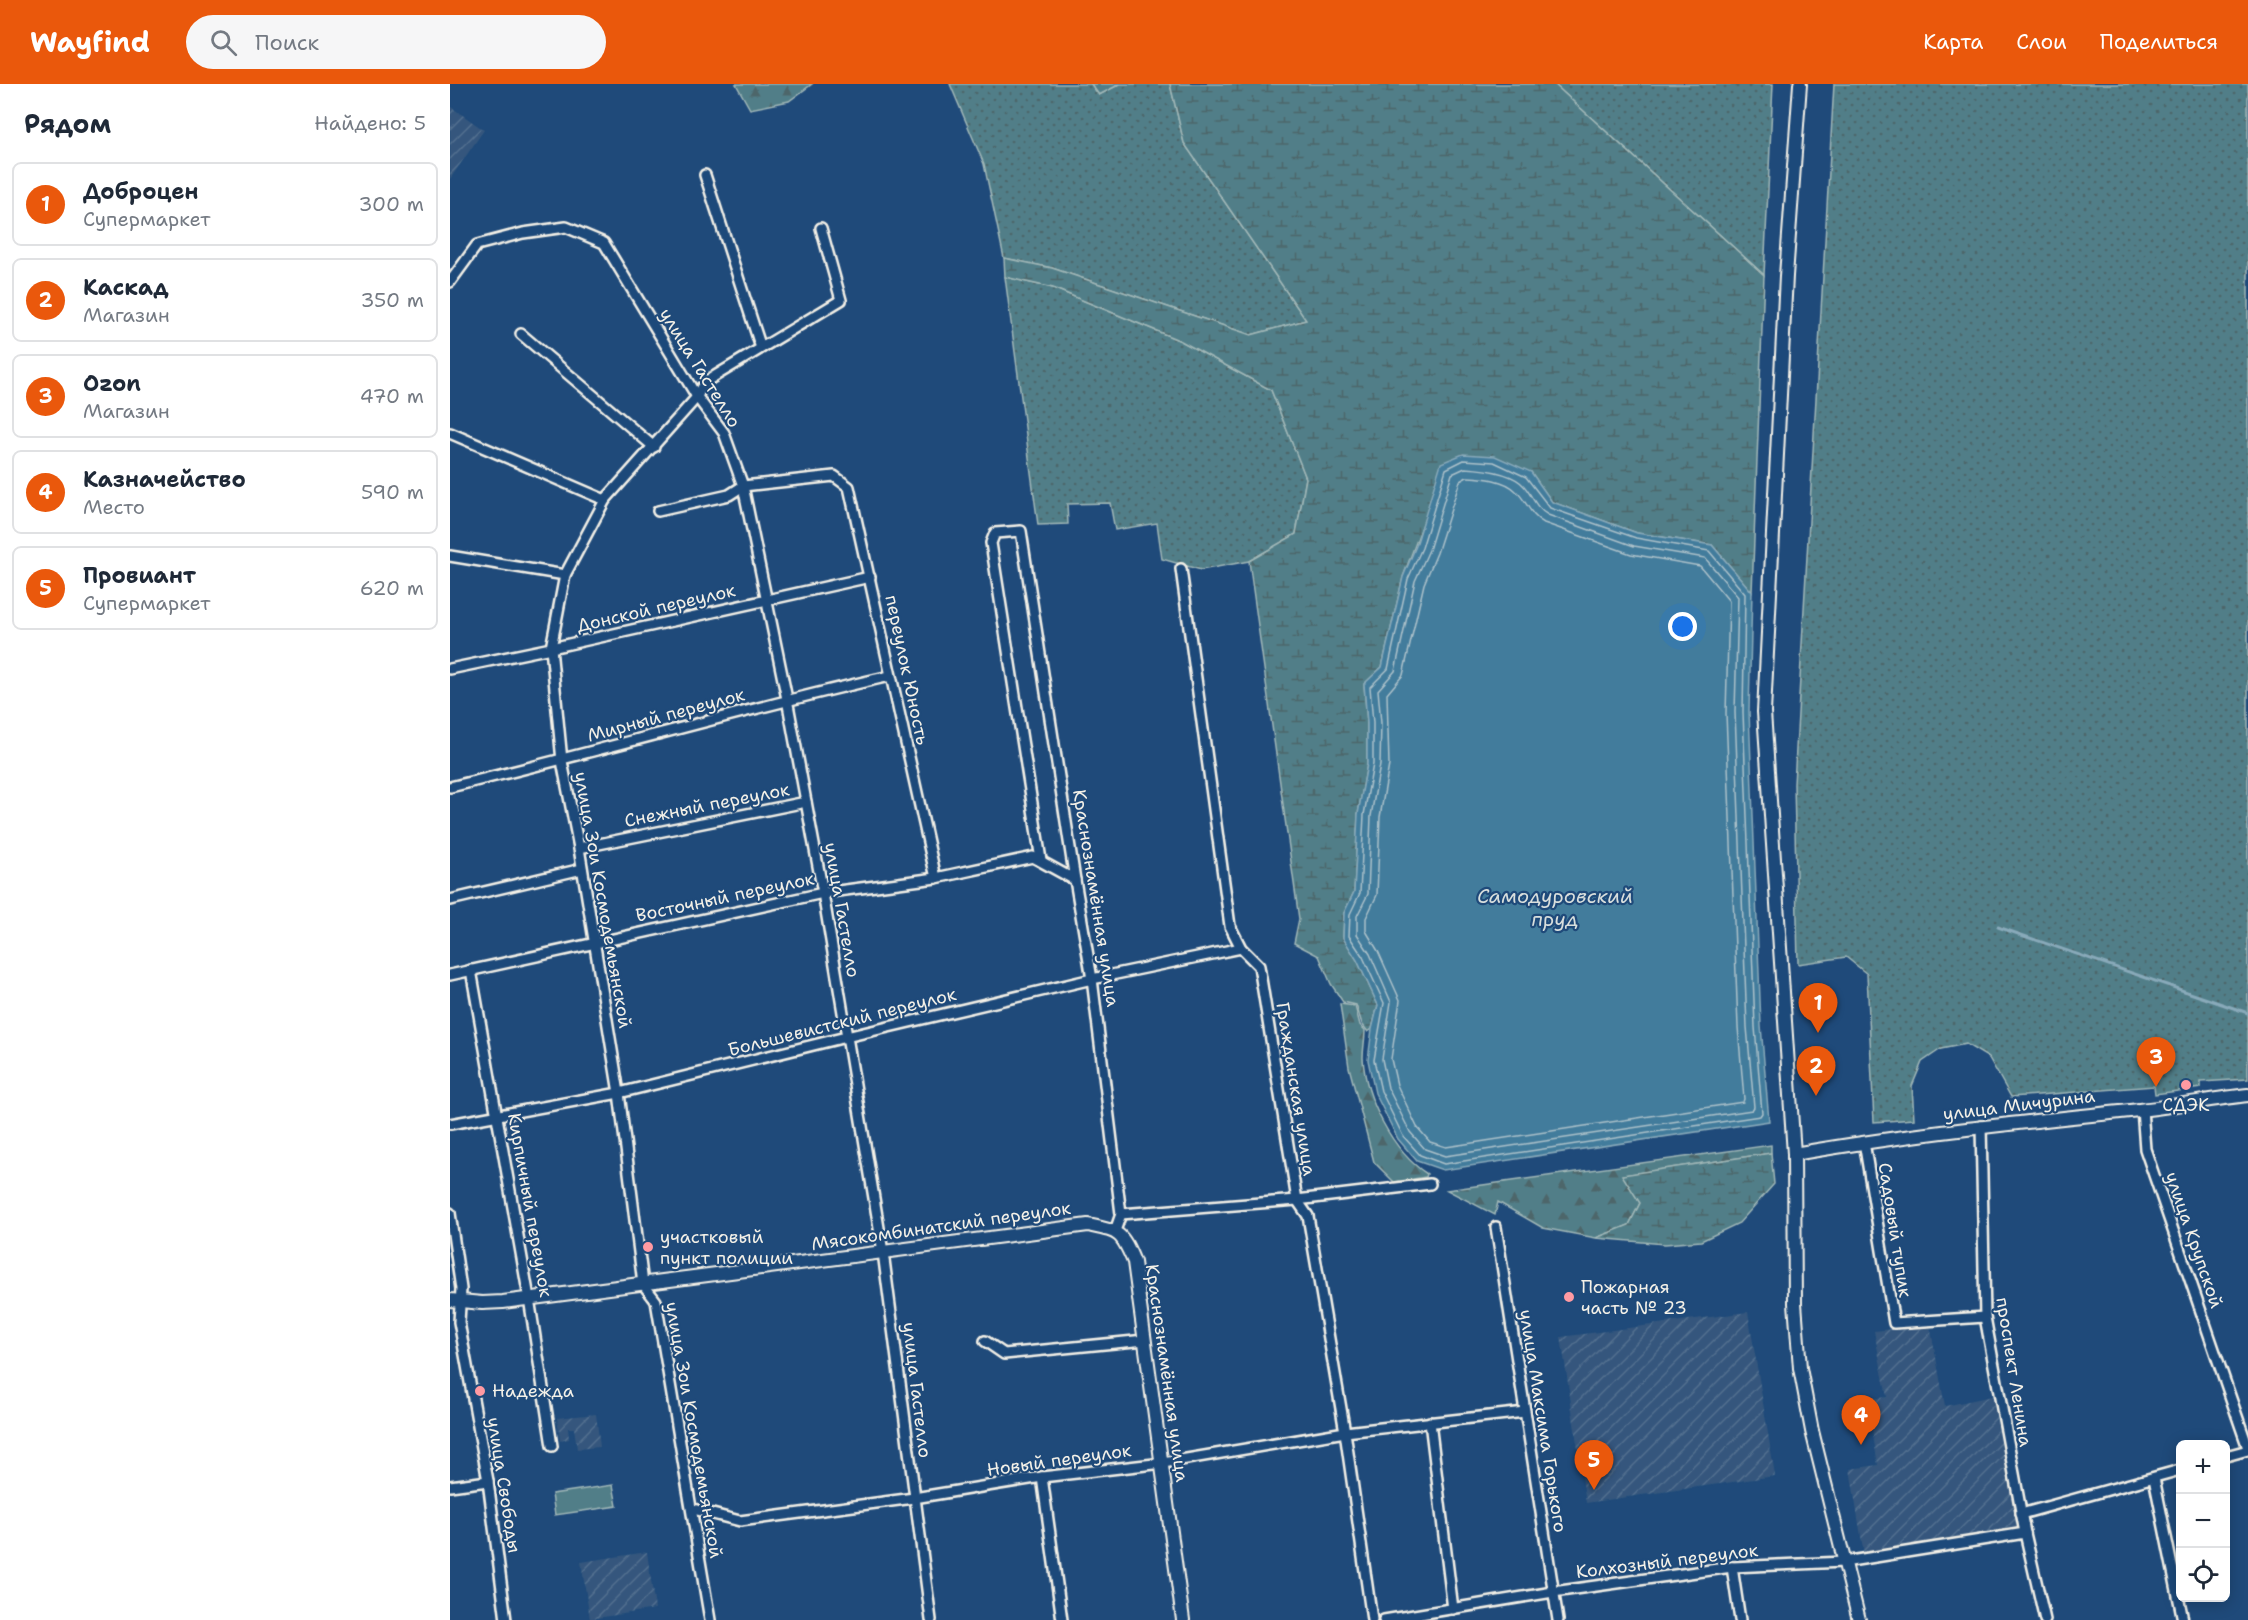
<!DOCTYPE html>
<html lang="ru">
<meta charset="utf-8">
<style>
body{margin:0;font-family:"Shantell Sans",sans-serif;background:#f6f6f7;color:#1f2937}
.controls{position:absolute;right:18px;bottom:18px;display:grid;overflow:hidden;border-radius:9px;box-shadow:0 3px 15px #0003}
.controls button{width:54px;height:54px;display:grid;place-items:center;padding:0;border:0;border-bottom:2px solid #e0e1e3;background:#fff;color:#1f2937;font:30px sans-serif}
.you{position:absolute;left:1233px;top:543px;width:21px;height:21px;margin:-15px;border:4px solid #fff;border-radius:50%;background:#1a73e8;box-shadow:0 0 0 9px #1a73e833}
.badge{display:grid;place-items:center;width:39px;height:39px;border-radius:50%;background:#ea580c;color:#fff;font-size:20px;font-weight:700}
.pin{position:absolute;translate:-50% -50px;filter:drop-shadow(0 2px 3px #0008)}
.pin::after{content:'';position:absolute;top:32px;width:21px;height:18px;background:inherit;clip-path:polygon(0 0,100% 0,50% 100%)}
.list{margin:0;padding:0;list-style:none}
h2{display:flex;justify-content:space-between;align-items:center;height:78px;margin:0;padding:0 24px;font-size:26px}
h2 small{font-size:20px;font-weight:400;color:#747a83}
.list li{display:grid;grid-template-columns:39px 1fr auto;gap:18px;align-items:center;box-sizing:border-box;height:84px;margin:0 12px 12px;padding:0 12px;border:2px solid #e0e1e3;border-radius:9px}
.list b{display:block;font-size:22px;white-space:nowrap}
.list p{margin:0;font-size:20px;white-space:nowrap;color:#747a83}
.list em{font-size:20px;font-style:normal;color:#747a83}
.icon{flex:none;width:33px;height:33px;fill:none;stroke:currentColor;stroke-width:2;stroke-linecap:round;stroke-linejoin:round}
.map{position:relative;flex:none;width:1798px;height:1536px;overflow:hidden}
header{display:flex;align-items:center;gap:36px;box-sizing:border-box;height:84px;padding:0 30px;background:#ea580c;color:#fff}
header strong{font-size:28px}
nav{display:flex;gap:33px;margin-inline-start:auto;font-size:21px}
.search{width:420px;height:54px;background:#f6f6f7;display:flex;align-items:center;gap:15px;box-sizing:border-box;padding:0 21px;border-radius:33px;color:#747a83;font-size:22px}
main{display:flex}
aside{flex:1;background:#fff}
.map>svg:first-child{display:block}
</style>
<header>
<strong>Wayfind</strong>
<div class="search"><svg class="icon" aria-label="search" viewBox="0 0 24 24"><circle cx="10" cy="10" r="6"/><path d="M15 15l6 6"/></svg>Поиск</div>
<nav><a>Карта</a><a>Слои</a><a>Поделиться</a></nav>
</header>
<main>
<aside>
<h2>Рядом<small>Найдено: 5</small></h2>
<ul class="list">
<li><span class="badge">1</span><div><b>Доброцен</b><p>Супермаркет</p></div><em>300 m</em></li>
<li><span class="badge">2</span><div><b>Каскад</b><p>Магазин</p></div><em>350 m</em></li>
<li><span class="badge">3</span><div><b>Ozon</b><p>Магазин</p></div><em>470 m</em></li>
<li><span class="badge">4</span><div><b>Казначейство</b><p>Место</p></div><em>590 m</em></li>
<li><span class="badge">5</span><div><b>Провиант</b><p>Супермаркет</p></div><em>620 m</em></li>
</ul>
</aside>
<div class="map">
<svg width="1798" height="1536" viewBox="0 0 1798 1536">
<defs>
<pattern id="industrial-furrows" width="10" height="10" patternUnits="userSpaceOnUse" patternTransform="scale(1.5)"><rect width="10" height="10" fill="#34577d"/><path d="M-1 1l2-2M0 10L10 0M9 11l2-2" fill="none" stroke="#52708f"/></pattern>
<pattern id="grass-dots" width="8" height="8" patternUnits="userSpaceOnUse" patternTransform="scale(1.5)"><rect width="8" height="8" fill="#517e88"/><path d="M2 2h.1M6 6h.1" fill="none" stroke="#4d666a" stroke-width="1.8" stroke-linecap="round"/></pattern>
<pattern id="forest-firs" width="22" height="20" patternUnits="userSpaceOnUse" patternTransform="scale(1.5)"><rect width="22" height="20" fill="#517e88"/><path d="M5 1l3.5 6h-7zM16 11l3.5 6h-7z" fill="#4d666a"/></pattern>
<pattern id="wetland-marsh" width="20" height="14" patternUnits="userSpaceOnUse" patternTransform="scale(1.5)"><rect width="20" height="14" fill="#517e88"/><path d="M1 5h8M5 5V1M11 12h8M15 12V8" fill="none" stroke="#4d666a"/></pattern>
</defs>
<rect width="100%" height="100%" fill="#1f4a7a"/>
<filter id="ink" filterUnits="userSpaceOnUse"><feTurbulence type="fractalNoise" baseFrequency=".0167" numOctaves="2"/><feDisplacementMap in="SourceGraphic" scale="12" xChannelSelector="R" yChannelSelector="G"/><feConvolveMatrix kernelMatrix="1 2 1 2 8 2 1 2 1" color-interpolation-filters="sRGB"/></filter>
<g filter="url(#ink)">
<g fill="url(#industrial-furrows)">
<polygon points="1,23 34,46 0,95 0,24"/>
<polygon points="1298,1228 1325,1392 1136,1419 1111,1253"/>
<polygon points="1480,1241 1495,1322 1542,1312 1568,1446 1414,1471 1400,1385 1428,1381 1417,1315 1437,1313 1424,1247"/>
<polygon points="146,1330 150,1363 127,1365 124,1344 118,1344 119,1355 110,1357 107,1334"/>
<polygon points="197,1468 205,1525 140,1535 131,1478"/>
</g>
<g fill="url(#grass-dots)" stroke="#a2b8b8" stroke-width="1.5">
<polygon points="500,0 641,0 649,11 670,0 720,0 734,59 856,236 801,251 602,184 554,174 534,80"/>
<polygon points="1104,0 1323,0 1314,191"/>
<polygon points="1384,0 1798,0 1798,995 1751,998 1751,1004 1705,1010 1704,1002 1561,1013 1539,974 1516,960 1491,965 1472,978 1462,1002 1464,1035 1424,1038 1417,890 1396,873 1348,880 1344,700"/>
<polygon points="555,193 603,204 731,257 821,306 856,394 846,450 799,477 751,486 712,475 707,439 665,446 660,419 617,420 618,440 588,441"/>
</g>
<g fill="url(#forest-firs)" stroke="#a2b8b8" stroke-width="1.5">
<polygon points="286,0 362,0 339,17 300,25"/>
<path d="M890 920 905 922 910 941 915 946C915 955 913 965 913 974 915 1014 943 1068 977 1090L976 1093 944 1098 924 1078 899 983Z"/>
<polygon points="1321,1061 1321,1069 1173,1091 1190,1119 1179,1141 1146,1154 1093,1144 1048,1118 1045,1131 997,1106"/>
</g>
<g fill="url(#wetland-marsh)" stroke="#a2b8b8" stroke-width="1.5">
<polygon points="641,0 670,0 649,11"/>
<polygon points="720,0 1104,0 1314,191 1302,508 1262,461 1187,449 1102,418 1081,388 978,426 953,493 932,583 914,600 917,639 917,680 908,730 904,808 894,829 893,853 907,876 928,921 922,945 918,948 912,940 906,921 893,918 881,900 869,872 844,859 849,835 799,477 846,450 856,394 821,306 731,257 603,204 555,193 554,174 602,184 801,251 856,236 734,59"/>
<polygon points="1321,1069 1324,1100 1289,1139 1251,1157 1215,1160 1146,1154 1179,1141 1190,1119 1172,1091"/>
</g>
<polygon fill="#517e88" stroke="#a2b8b8" stroke-width="1.5" points="163,1401 167,1422 105,1431 102,1410"/>
<polygon fill="#427b9c" stroke="#89aaba" stroke-width="1.5" points="1013,370 1045,372 1081,388 1102,418 1187,449 1262,461 1302,508 1299,627 1311,942 1319,1037 993,1086 967,1077 948,1055 925,1009 918,976 922,945 928,921 907,876 893,854 894,829 904,808 908,730 917,680 917,639 914,600 932,583 953,493 966,462 991,379"/>
<g fill="none" stroke-linecap="round" stroke-linejoin="round">
<g stroke="#adc2ca" stroke-width="1.5">
<polygon points="1014,376 1044,378 1076,393 1100,424 1186,454 1259,467 1295,510 1293,628 1305,943 1312,1029 1310,1032 994,1080 970,1071 953,1052 931,1007 924,976 934,919 913,873 899,852 900,830 910,809 914,731 923,680 923,639 920,603 938,585 958,495 972,464 996,385"/>
<path d="M1015 384C1032 385 1062 388 1074 402 1082 411 1086 425 1098 431L1184 462 1255 474 1288 513 1285 628 1297 943 1304 1023 1302 1026 995 1072 975 1065 960 1048 938 1004 932 975 941 918 920 870 907 850V832L918 810 921 732 930 681 931 639 928 606 945 587 965 497 979 466 1002 390Z"/>
<path d="M1017 393C1033 394 1054 395 1066 407 1077 417 1080 432 1094 439L1181 470 1250 482 1279 517 1276 629 1288 943 1294 1015 1293 1018 996 1063 980 1058 967 1043 947 1001 941 975 950 916 928 867 916 847V834L927 811 930 733 939 681 937 610 953 591 974 500 987 469 1010 397Z"/>
</g>
<polyline stroke="#89aaba" stroke-width="3" points="1548,843 1798,929"/>
<defs>
<g id="street">
<polyline points="255,91 311,264"/>
<polyline points="0,198 27,161 73,149 116,143 154,159 247,313 274,349 293,402 337,615 373,809 433,1168 481,1536"/>
<polyline points="71,250 204,363"/>
<polyline points="0,349 155,416"/>
<polyline points="208,427 279,411 293,402 384,392 399,403 486,794"/>
<polyline points="0,472 115,491"/>
<polyline points="731,485 780,842 791,864 809,882 847,1116 858,1132 895,1348 922,1536"/>
<polyline points="0,585 101,564 420,493"/>
<path d="M0 703C148 668 293 625 440 592"/>
<polyline points="129,764 356,718"/>
<polyline points="591,776 541,459 545,449 571,447 625,796 642,895 671,1130 665,1147"/>
<polyline points="0,816 132,785"/>
<polyline points="21,886 79,1214 102,1362"/>
<polyline points="0,891 373,809 486,794 583,773 625,796"/>
<polyline points="1692,1025 1695,1065 1798,1364"/>
<polyline points="0,1040 169,1009 396,953 642,895 791,864"/>
<polyline points="1531,1042 1535,1233 1575,1449 1595,1536"/>
<polyline points="1414,1058 1444,1239 1535,1233"/>
<polyline points="0,1129 11,1205 9,1238 38,1397 56,1536"/>
<polyline points="671,1130 847,1116 980,1100"/>
<polyline points="1046,1143 1108,1536"/>
<polyline points="535,1257 554,1270 695,1256"/>
<polyline points="980,1338 1003,1525"/>
<polyline points="1776,1372 1798,1366"/>
<polyline points="592,1393 612,1536"/>
<polyline points="1704,1394 1733,1536"/>
<polyline points="0,1402 38,1397"/>
<polyline points="243,1425 290,1437 464,1414 592,1393 713,1379 895,1348 1075,1328"/>
<polyline points="1571,1430 1730,1386"/>
<polyline points="1282,1483 1290,1536"/>
<polyline points="260,1536 206,1217 193,1200 169,1009 129,764 112,677 101,564 115,491 155,416 247,313 251,304 260,295 391,216 371,144"/>
<polyline points="934,1536 1103,1508 1282,1483 1394,1478 1575,1449"/>
</g>
<g id="secondary">
<polyline points="1350,0 1336,192 1314,628 1344,1070 1345,1219 1350,1284 1362,1347 1409,1536"/>
<path d="M1344 1070C1459 1050 1574 1038 1689 1026 1726 1022 1762 1015 1798 1011"/>
<path d="M0 1216 32 1219 53 1218 638 1141C670 1148 671 1147 684 1178L733 1536"/>
</g>
</defs>
<use href="#street" stroke="#f4f1e8" stroke-width="14"/>
<use href="#secondary" stroke="#f4f1e8" stroke-width="16"/>
<use href="#street" stroke="#1f4a7a" stroke-width="9"/>
<use href="#secondary" stroke="#1f4a7a" stroke-width="12"/>
</g>
</g>
<g fill="#ff9aa2" stroke="#1f4a7a" stroke-width="2">
<circle cx="1736" cy="1001" r="6"/>
<circle cx="198" cy="1163" r="6"/>
<circle cx="1119" cy="1213" r="6"/>
<circle cx="30" cy="1307" r="6"/>
</g>
<g text-anchor="middle" dominant-baseline="central" stroke-width="4.5" stroke-linejoin="round" paint-order="stroke">
<g font-size="18" fill="#f4f1e8" stroke="#1f4a7a">
<text transform="translate(250 284) rotate(58)">улица Гастелло</text>
<text transform="translate(206 524) rotate(-13)">Донской переулок</text>
<text transform="translate(457 586) rotate(78)">переулок Юность</text>
<text transform="translate(216 631) rotate(-15)">Мирный переулок</text>
<text transform="translate(257 721) rotate(-11)">Снежный переулок</text>
<text transform="translate(275 813) rotate(-12)">Восточный переулок</text>
<text transform="translate(646 814) rotate(81)">Краснознамённая улица</text>
<text transform="translate(153 816) rotate(80)">улица Зои Космодемьянской</text>
<text transform="translate(392 826) rotate(80)">улица Гастелло</text>
<text transform="translate(392 938) rotate(-14)">Большевистский переулок</text>
<text transform="translate(846 1005) rotate(81)">Гражданская улица</text>
<text transform="translate(1569 1021) rotate(-7)">улица Мичурина</text>
<text transform="translate(80 1121) rotate(80)">Кирпичный переулок</text>
<text transform="translate(491 1142) rotate(-8)">Мясокомбинатский переулок</text>
<text transform="translate(1445 1146) rotate(81)">Садовый тупик</text>
<text transform="translate(1744 1156) rotate(71)">улица Крупской</text>
<text transform="translate(1564 1288) rotate(81)">проспект Ленина</text>
<text transform="translate(717 1289) rotate(82)">Краснознамённая улица</text>
<text transform="translate(467 1306) rotate(83)">улица Гастелло</text>
<text transform="translate(1093 1337) rotate(81)">улица Максима Горького</text>
<text transform="translate(244 1346) rotate(80)">улица Зои Космодемьянской</text>
<text transform="translate(609 1376) rotate(-8)">Новый переулок</text>
<text transform="translate(54 1401) rotate(81)">улица Свободы</text>
<text transform="translate(1217 1477) rotate(-7)">Колхозный переулок</text>
</g>
<g font-size="18" fill="#f4f1e8" stroke="#1f4a7a" text-anchor="start">
<text x="1736" y="1021" text-anchor="middle">СДЭК</text>
<text x="210" y="1153">участковый<tspan x="210" dy="21">пункт полиции</tspan></text>
<text x="1131" y="1203">Пожарная<tspan x="1131" dy="21">часть № 23</tspan></text>
<text x="42" y="1307">Надежда</text>
</g>
<g font-size="20" font-style="italic" fill="#d9dfdd" stroke="#1f4a7a">
<text x="1105" y="812">Самодуровский<tspan x="1105" dy="23">пруд</tspan></text>
</g>
</g>
</svg>
<div class="controls">
<button>+</button>
<button>−</button>
<button><svg class="icon" aria-label="locate" viewBox="0 0 24 24"><circle cx="12" cy="12" r="6"/><path d="M12 2v4M12 18v4M2 12h4M18 12h4"/></svg></button>
</div>
<div class="you"></div>
<div class="pin badge" style="left:1368px;top:949px">1</div>
<div class="pin badge" style="left:1366px;top:1012px">2</div>
<div class="pin badge" style="left:1706px;top:1003px">3</div>
<div class="pin badge" style="left:1411px;top:1361px">4</div>
<div class="pin badge" style="left:1144px;top:1406px">5</div>
</div>
</main>
